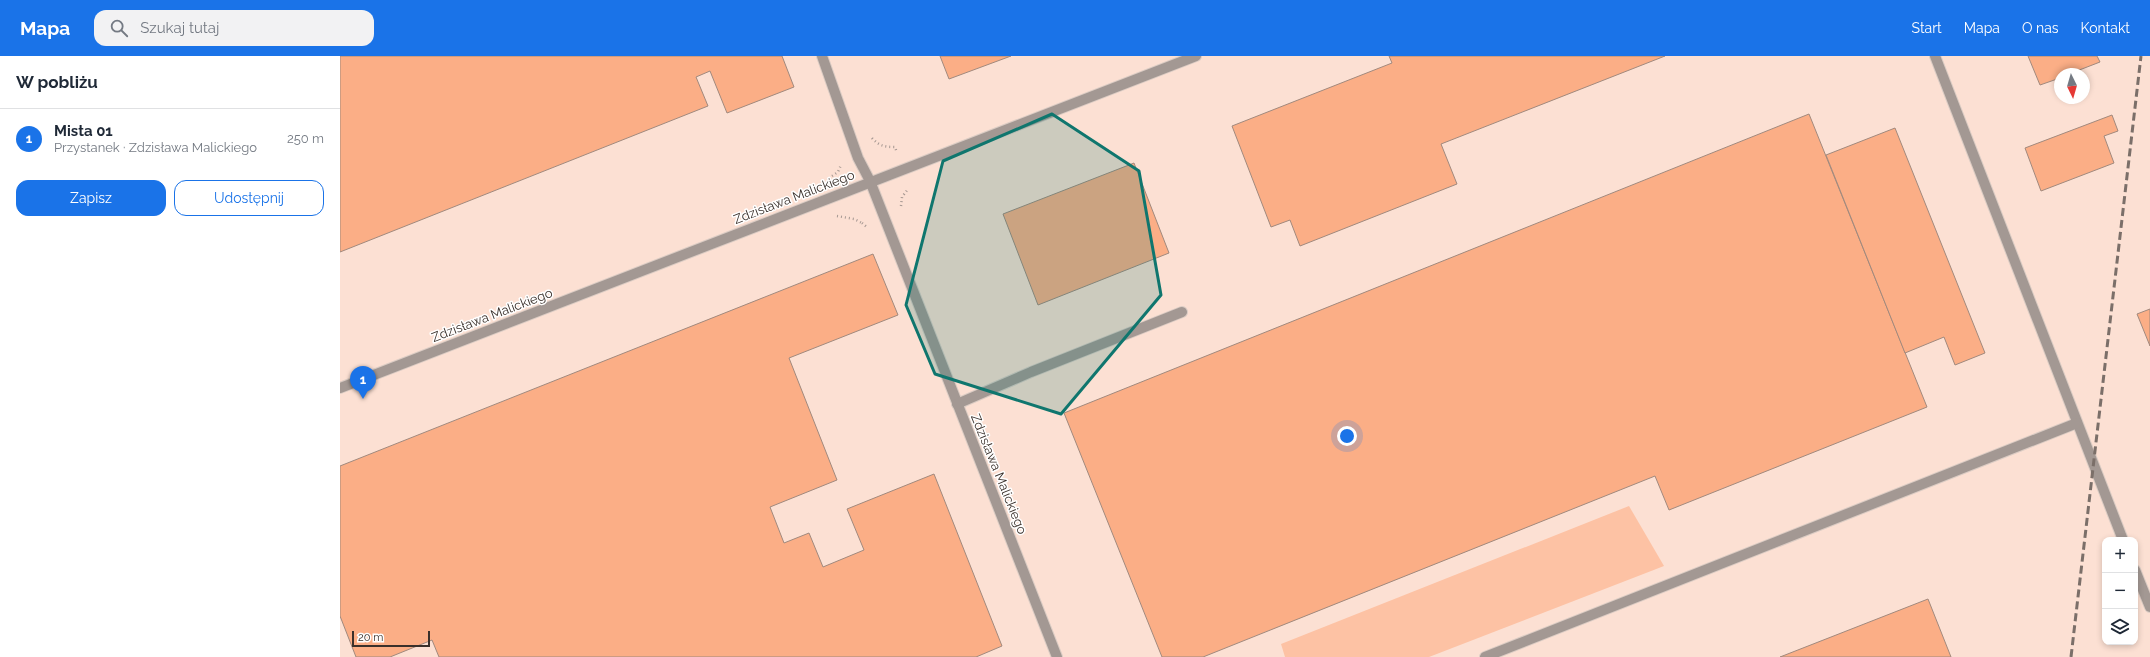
<!DOCTYPE html>
<html lang="pl">
<meta charset="utf-8">
<style>
body{margin:0;font-family:Raleway,sans-serif;background:#f2f2f3;color:#1f2937}
.controls{position:absolute;right:12px;bottom:12px;display:grid;overflow:hidden;border-radius:8px;box-shadow:0 2px 6px #0003}
.controls button{width:36px;height:36px;display:grid;place-items:center;padding:0;border:0;border-bottom:1px solid #e0e1e3;background:#fff;color:#1f2937;font:20px sans-serif}
.compass{position:absolute;left:1714px;top:12px;width:36px;height:36px;border-radius:50%;background:#fff;box-shadow:0 2px 6px #0003;rotate:175deg}
.scale{position:absolute;left:12px;bottom:10px;width:78px;box-sizing:border-box;padding-left:4px;border:2px solid #3a302b;border-top:0;font-size:11px;line-height:14px;white-space:nowrap;color:#3a302b;-webkit-text-stroke:3px #fff;paint-order:stroke}
.you{position:absolute;left:1007px;top:380px;width:14px;height:14px;margin:-10px;border:3px solid #fff;border-radius:50%;background:#1a73e8;box-shadow:0 0 0 6px #1a73e833}
.badge{display:grid;place-items:center;width:26px;height:26px;border-radius:50%;background:#1a73e8;color:#fff;font-size:13px;font-weight:700}
.pin{position:absolute;translate:-50% -33px;filter:drop-shadow(0 1px 2px #0008)}
.pin::after{content:'';position:absolute;top:21px;width:14px;height:12px;background:inherit;clip-path:polygon(0 0,100% 0,50% 100%)}
.list{margin:0;padding:0;list-style:none}
h2{display:flex;justify-content:space-between;align-items:center;height:52px;margin:0;padding:0 16px;font-size:17px}
h2 small{font-size:13px;font-weight:400;color:#747a83}
.list li{display:grid;grid-template-columns:26px 1fr auto;gap:12px;align-items:center;box-sizing:border-box;height:60px;padding:0 16px;border-top:1px solid #e0e1e3}
.list b{display:block;font-size:15px;white-space:nowrap}
.list p{margin:0;font-size:13px;white-space:nowrap;color:#747a83}
.list em{font-size:13px;font-style:normal;color:#747a83}
.actions{display:flex;gap:8px;padding:12px 16px}
.actions a{flex:1;padding:9px 0;border:1px solid #1a73e8;border-radius:12px;text-align:center;font-size:14px;color:#1a73e8}
.actions .main{background:#1a73e8;color:#fff}
.icon{flex:none;width:22px;height:22px;fill:none;stroke:currentColor;stroke-width:2;stroke-linecap:round;stroke-linejoin:round}
.map{position:relative;flex:none;width:1810px;height:601px;overflow:hidden}
header{display:flex;align-items:center;gap:24px;box-sizing:border-box;height:56px;padding:0 20px;background:#1a73e8;color:#fff}
header strong{font-size:19px}
nav{display:flex;gap:22px;margin-inline-start:auto;font-size:14px}
.search{width:280px;height:36px;background:#f2f2f3;display:flex;align-items:center;gap:10px;box-sizing:border-box;padding:0 14px;border-radius:12px;color:#747a83;font-size:15px}
main{display:flex}
aside{flex:1;background:#fff}
.map>svg:first-child{display:block}
</style>
<header>
<strong>Mapa</strong>
<div class="search"><svg class="icon" aria-label="search" viewBox="0 0 24 24"><circle cx="10" cy="10" r="6"/><path d="M15 15l6 6"/></svg>Szukaj tutaj</div>
<nav><a>Start</a><a>Mapa</a><a>O nas</a><a>Kontakt</a></nav>
</header>
<main>
<aside>
<h2>W pobliżu<small></small></h2>
<ul class="list">
<li><span class="badge">1</span><div><b>Mista 01</b><p>Przystanek · Zdzisława Malickiego</p></div><em>250 m</em></li>
</ul>
<div class="actions"><a class="main">Zapisz</a><a>Udostępnij</a></div>
</aside>
<div class="map">
<svg width="1810" height="601" viewBox="0 0 1810 601">
<rect width="100%" height="100%" fill="#feeee6"/>
<path fill="#fce0d3" fill-rule="evenodd" d="M0 0H1810V601H0ZM1720 18H1744V42H1720ZM1765 484H1795V586H1765Z"/>
<polygon fill="#fdc2a4" points="1289,450 1324,510 1089,601 945,601 941,588"/>
<g fill="#fbae86" stroke="#a1897d">
<polygon points="0,0 442,0 454,31 387,57 370,15 356,21 368,50 0,196"/>
<polygon points="600,0 671,0 609,23"/>
<polygon points="1049,0 1325,0 1101,88 1117,128 960,190 950,164 931,171 892,70 1052,7"/>
<polygon points="1688,0 1757,0 1760,6 1729,18 1720,18 1720,22 1700,29"/>
<polygon points="1469,58 1587,351 1329,454 1315,420 863,601 822,601 724,357"/>
<polygon points="1772,59 1778,75 1764,80 1774,107 1701,135 1685,92"/>
<polygon points="1555,72 1645,297 1615,309 1604,281 1565,297 1486,99"/>
<polygon points="794,107 829,197 698,249 663,158"/>
<polygon points="533,198 558,259 449,302 497,424 430,451 444,487 469,477 483,511 524,494 507,453 594,418 662,590 636,601 99,601 92,584 50,601 16,601 0,560 0,410"/>
<polygon points="1810,253 1810,290 1797,258"/>
<polygon points="1588,543 1611,601 1440,601"/>
</g>
<g fill="none" stroke-linecap="round" stroke-linejoin="round">
<defs>
<g id="minor">
<polyline points="482,0 518,102 530,125 717,601"/>
<polyline points="1595,0 1783,484"/>
<polyline points="0,332 856,0"/>
<polyline points="617,348 691,316 842,256"/>
<polyline points="1795,514 1810,551"/>
<polyline points="1145,601 1737,367"/>
</g>
</defs>
<use href="#minor" stroke="#dbccc4" stroke-width="12"/>
<g stroke="#a69892" stroke-width="2.5" stroke-dasharray="1 3" stroke-linecap="butt">
<path d="M532 82C539 90 545 91 555 91L557 97"/>
<polyline points="492,120 498,116 501,109"/>
<polyline points="561,150 562,141 568,133"/>
<polyline points="497,160 514,163 522,167"/>
<polyline points="522,167 528,172"/>
</g>
<use href="#minor" stroke="#a39893" stroke-width="10"/>
<polyline stroke="#7b6f69" stroke-width="3" stroke-dasharray="8 4" stroke-linecap="butt" points="1731,601 1801,0"/>
</g>
<path fill="#0f766e" fill-opacity="0.2" stroke="#0f766e" stroke-width="3" stroke-linejoin="round" d="M712 58 799 115 821 239 721 358 595 318 566 249 603 105Z"/>
<g text-anchor="middle" dominant-baseline="central" stroke-width="3" stroke-linejoin="round" paint-order="stroke">
<g font-size="13" fill="#3a302b" stroke="#fff">
<text transform="translate(454 141) rotate(-21)">Zdzisława Malickiego</text>
<text transform="translate(152 259) rotate(-21)">Zdzisława Malickiego</text>
<text transform="translate(659 418) rotate(68)">Zdzisława Malickiego</text>
</g>
</g>
</svg>
<div class="controls">
<button>+</button>
<button>−</button>
<button><svg class="icon" aria-label="layers" viewBox="0 0 24 24"><path d="M12 4l9 5-9 5-9-5zM3 14l9 5 9-5"/></svg></button>
</div>
<svg class="compass" viewBox="-18 -18 36 36"><path d="M0-13l5 13h-10z" fill="#e53935"/><path d="M0 13l5-13h-10z" fill="#747a83"/></svg>
<div class="scale">20 m</div>
<div class="you"></div>
<div class="pin badge" style="left:23px;top:343px">1</div>
</div>
</main>
